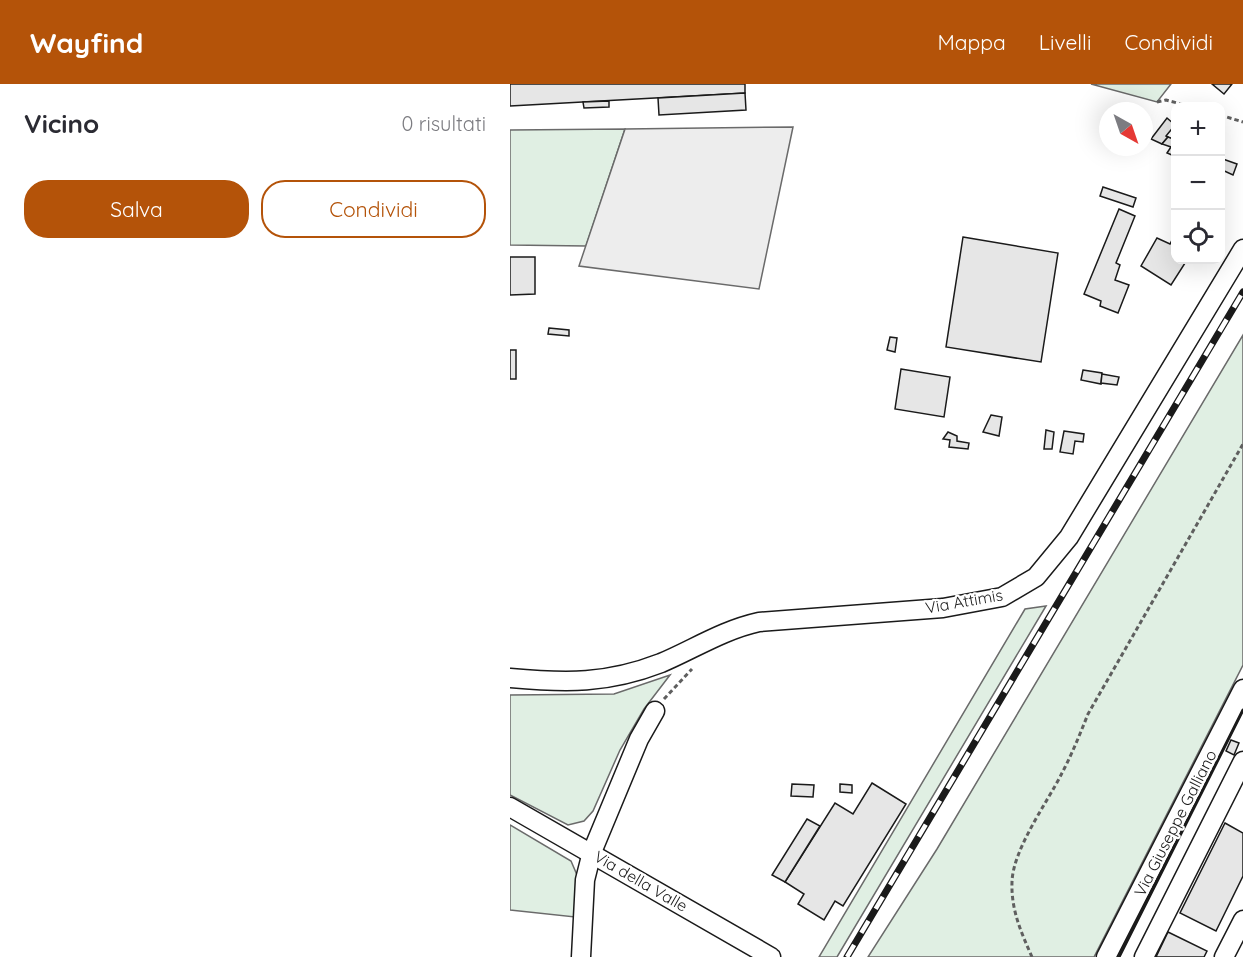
<!DOCTYPE html>
<html lang="it">
<meta charset="utf-8">
<style>
body{margin:0;font-family:Quicksand,sans-serif;background:#f2f2f3;color:#2b2b33}
.controls{position:absolute;right:18px;top:18px;display:grid;overflow:hidden;border-radius:12px;box-shadow:0 6px 24px #0002}
.controls button{width:54px;height:54px;display:grid;place-items:center;padding:0;border:0;border-bottom:2px solid #e1e1e2;background:#fff;color:#2b2b33;font:30px sans-serif}
.compass{position:absolute;left:589px;top:18px;width:54px;height:54px;border-radius:50%;background:#fff;box-shadow:0 6px 24px #0002;rotate:140deg}
.list{margin:0;padding:0;list-style:none}
h2{display:flex;justify-content:space-between;align-items:center;height:78px;margin:0;padding:0 24px;font-size:26px}
h2 small{font-size:20px;font-weight:400;color:#7c7c81}
.actions{display:flex;gap:12px;padding:18px 24px}
.actions a{flex:1;padding:14px 0;border:2px solid #b45309;border-radius:24px;text-align:center;font-size:21px;color:#b45309}
.actions .main{background:#b45309;color:#fff}
.icon{flex:none;width:33px;height:33px;fill:none;stroke:currentColor;stroke-width:2;stroke-linecap:round;stroke-linejoin:round}
.map{position:relative;flex:none;width:733px;height:873px;overflow:hidden}
header{display:flex;align-items:center;gap:36px;box-sizing:border-box;height:84px;padding:0 30px;background:#b45309;color:#fff}
header strong{font-size:28px}
nav{display:flex;gap:33px;margin-inline-start:auto;font-size:21px}
main{display:flex}
aside{flex:1;background:#fff}
.map>svg:first-child{display:block}
</style>
<header>
<strong>Wayfind</strong>
<nav><a>Mappa</a><a>Livelli</a><a>Condividi</a></nav>
</header>
<main>
<aside>
<h2>Vicino<small>0 risultati</small></h2>
<ul class="list">
</ul>
<div class="actions"><a class="main">Salva</a><a>Condividi</a></div>
</aside>
<div class="map">
<svg width="733" height="873" viewBox="0 0 733 873">
<rect width="100%" height="100%" fill="#fff"/>
<g fill="#e0efe3" stroke="#6a6a6a" stroke-width="1.5">
<polygon points="581,0 661,0 647,18"/>
<polygon points="115,45 76,162 0,161 0,46"/>
<polygon points="733,251 733,581 584,873 358,873 427,765"/>
<polygon points="536,522 327,873 309,873 515,525"/>
<polygon points="160,591 134,625 110,666 83,727 74,737 58,741 0,711 0,611 104,610"/>
<polygon points="0,741 61,777 67,791 65,833 0,826"/>
</g>
<polygon fill="#ededed" stroke="#6a6a6a" stroke-width="1.5" points="283,43 249,205 69,182 115,45"/>
<g fill="#e6e6e6" stroke="#1a1a1a" stroke-width="1.5">
<polygon points="0,0 235,0 235,9 0,22"/>
<polygon points="702,0 722,0 714,10"/>
<polygon points="235,9 236,26 149,31 148,14"/>
<polygon points="99,17 99,23 74,24 73,18"/>
<polygon points="657,34 665,41 656,52 658,53 652,60 641,55"/>
<polygon points="658,53 666,56 662,63 666,66 662,71 657,69 661,63 652,60"/>
<polygon points="710,74 727,80 723,91 710,85"/>
<polygon points="593,103 626,114 623,123 590,112"/>
<polygon points="609,125 625,132 606,179 610,181 605,196 619,201 608,229 590,222 591,217 574,210"/>
<polygon points="666,148 666,176 677,176 661,201 631,182 647,154 660,160"/>
<polygon points="453,153 548,169 531,278 436,263"/>
<polygon points="0,173 25,173 25,210 0,211"/>
<polygon points="39,244 59,246 59,252 38,250"/>
<polygon points="380,253 387,254 385,268 377,266"/>
<rect x="0" y="266" width="6" height="29"/>
<polygon points="391,285 440,293 434,333 385,325"/>
<polygon points="573,286 592,289 591,300 571,296"/>
<polygon points="592,290 609,293 607,301 591,299"/>
<polygon points="481,331 492,333 489,352 473,348"/>
<polygon points="536,346 544,348 542,365 534,365"/>
<polygon points="554,347 574,350 573,358 565,357 563,370 550,368"/>
<polygon points="438,348 447,352 447,357 459,359 458,365 439,363 440,356 433,355"/>
<polygon points="721,656 729,659 724,671 716,667"/>
<polygon points="362,699 396,720 333,822 325,817 314,836 288,820 294,810 275,798 325,719 343,730"/>
<polygon points="282,700 304,701 303,713 281,712"/>
<polygon points="330,700 342,701 342,709 330,708"/>
<polygon points="297,735 310,742 275,798 262,791"/>
<polygon points="715,739 733,749 733,792 706,847 670,829"/>
<polygon points="658,848 697,867 694,873 646,873"/>
</g>
<g fill="none" stroke-linecap="round" stroke-linejoin="round">
<defs>
<g id="minor">
<path d="M0 594C56 599 97 600 151 579 184 565 213 546 249 538L433 524 492 513 526 493 559 453 733 165"/>
<polyline points="0,723 261,873"/>
<polyline points="71,873 75,796 82,768 129,655 145,627"/>
<polyline points="596,873 733,605"/>
<polyline points="634,873 733,677"/>
<polyline points="714,873 733,836"/>
</g>
</defs>
<use href="#minor" stroke="#1a1a1a" stroke-width="21"/>
<g stroke="#5f5f5f" stroke-width="3" stroke-dasharray="4.5 3" stroke-linecap="butt">
<polyline points="647,18 656,16 679,22"/>
<polyline points="710,31 733,38"/>
<polyline points="154,615 182,585"/>
<path d="M522 873C511 848 501 826 502 798 503 765 537 719 552 689 562 670 570 650 578 630L733 360"/>
</g>
<use href="#minor" stroke="#fff" stroke-width="18"/>
<defs>
<polyline id="rail" points="337,873 733,208"/>
</defs>
<use href="#rail" stroke="#1a1a1a" stroke-width="7"/>
<use href="#rail" stroke="#fff" stroke-width="4.5" stroke-dasharray="14" stroke-linecap="butt"/>
<polyline stroke="#1a1a1a" stroke-width="3" points="609,873 733,626"/>
</g>
<g text-anchor="middle" dominant-baseline="central" stroke-width="4.5" stroke-linejoin="round" paint-order="stroke">
<g font-size="16" fill="#1a1a1a" stroke="#fff">
<text transform="translate(454 517) rotate(-10)">Via Attimis</text>
<text transform="translate(665 739) rotate(-63)">Via Giuseppe Galliano</text>
<text transform="translate(131 797) rotate(30)">Via della Valle</text>
</g>
</g>
</svg>
<div class="controls">
<button>+</button>
<button>−</button>
<button><svg class="icon" aria-label="locate" viewBox="0 0 24 24"><circle cx="12" cy="12" r="6"/><path d="M12 2v4M12 18v4M2 12h4M18 12h4"/></svg></button>
</div>
<svg class="compass" viewBox="-18 -18 36 36"><path d="M0-13l5 13h-10z" fill="#e53935"/><path d="M0 13l5-13h-10z" fill="#7c7c81"/></svg>
</div>
</main>
